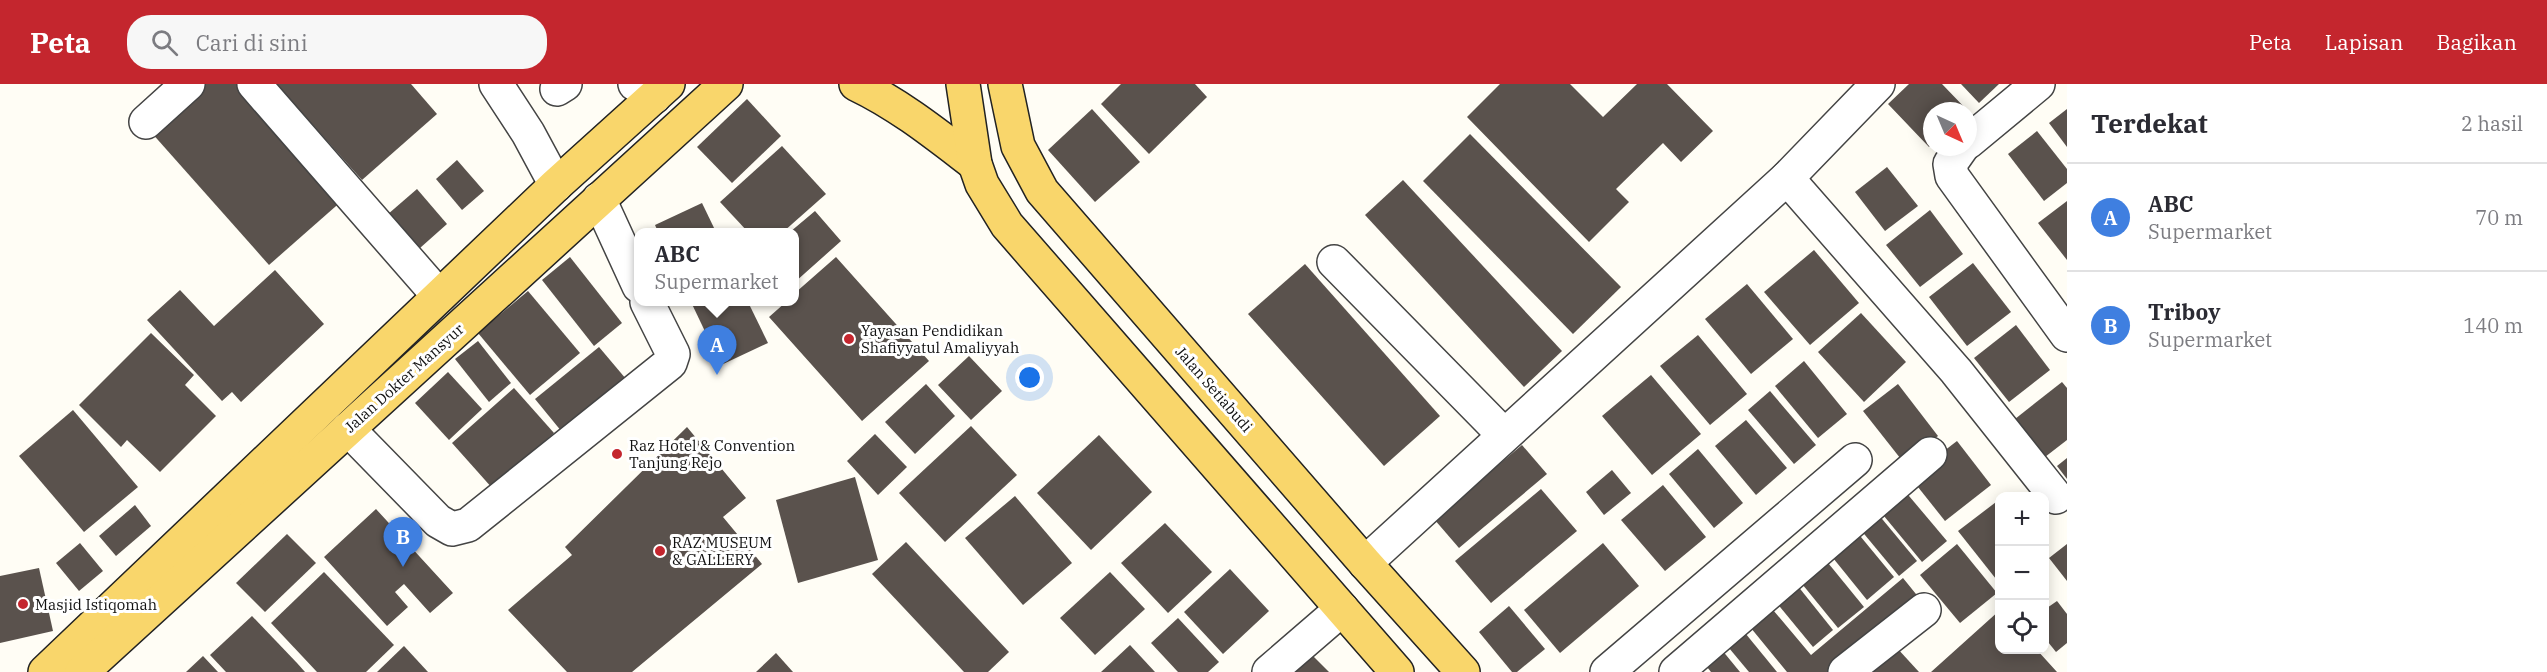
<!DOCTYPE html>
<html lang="id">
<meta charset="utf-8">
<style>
body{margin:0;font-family:"IBM Plex Serif",serif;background:#f7f7f7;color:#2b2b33}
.controls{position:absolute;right:18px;bottom:18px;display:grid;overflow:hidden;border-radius:12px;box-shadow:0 3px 15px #0003}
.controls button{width:54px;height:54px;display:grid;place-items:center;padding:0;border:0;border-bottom:2px solid #e1e1e2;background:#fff;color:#2b2b33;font:30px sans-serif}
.compass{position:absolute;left:1923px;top:18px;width:54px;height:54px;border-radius:50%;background:#fff;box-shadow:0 3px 15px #0003;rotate:136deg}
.you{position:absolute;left:1030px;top:294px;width:21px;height:21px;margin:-15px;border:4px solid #fff;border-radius:50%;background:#1a73e8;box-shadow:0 0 0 9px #1a73e833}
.badge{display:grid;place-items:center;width:39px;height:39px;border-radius:50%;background:#c4262e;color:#fff;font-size:20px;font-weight:700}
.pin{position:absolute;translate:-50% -50px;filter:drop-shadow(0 2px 3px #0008)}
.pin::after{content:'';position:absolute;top:32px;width:21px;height:18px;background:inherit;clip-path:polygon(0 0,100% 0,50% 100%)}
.popup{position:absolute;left:634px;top:144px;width:165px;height:78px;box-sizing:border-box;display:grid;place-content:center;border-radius:12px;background:#fff;filter:drop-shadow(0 2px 4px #0005);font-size:20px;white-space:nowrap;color:#7c7c81}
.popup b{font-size:22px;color:#2b2b33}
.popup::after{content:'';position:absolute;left:50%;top:100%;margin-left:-12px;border:12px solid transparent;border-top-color:#fff}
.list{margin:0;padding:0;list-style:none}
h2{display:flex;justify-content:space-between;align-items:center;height:78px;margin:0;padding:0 24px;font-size:26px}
h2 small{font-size:20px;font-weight:400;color:#7c7c81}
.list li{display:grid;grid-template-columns:39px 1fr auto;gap:18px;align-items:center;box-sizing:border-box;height:108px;padding:0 24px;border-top:2px solid #e1e1e2}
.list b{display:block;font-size:22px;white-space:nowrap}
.list p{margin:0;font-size:20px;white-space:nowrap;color:#7c7c81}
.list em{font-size:20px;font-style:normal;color:#7c7c81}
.icon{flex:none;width:33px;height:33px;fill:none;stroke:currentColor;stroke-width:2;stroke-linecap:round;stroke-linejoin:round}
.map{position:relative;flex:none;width:2067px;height:588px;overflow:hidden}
header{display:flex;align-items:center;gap:36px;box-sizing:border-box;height:84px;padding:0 30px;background:#c4262e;color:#fff}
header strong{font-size:28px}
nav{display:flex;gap:33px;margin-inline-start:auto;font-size:21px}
.search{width:420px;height:54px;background:#f7f7f7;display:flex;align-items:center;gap:15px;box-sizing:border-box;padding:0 21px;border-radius:24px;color:#7c7c81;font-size:22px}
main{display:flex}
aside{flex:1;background:#fff}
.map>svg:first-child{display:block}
</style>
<header>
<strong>Peta</strong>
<div class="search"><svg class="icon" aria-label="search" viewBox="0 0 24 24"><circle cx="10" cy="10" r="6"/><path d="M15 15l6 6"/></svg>Cari di sini</div>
<nav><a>Peta</a><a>Lapisan</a><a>Bagikan</a></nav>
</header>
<main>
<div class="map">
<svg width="2067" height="588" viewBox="0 0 2067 588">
<rect width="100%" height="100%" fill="#fffdf5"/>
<g fill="#5a524d">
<polygon points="203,0 242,0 344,115 269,181 150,47"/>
<polygon points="276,0 411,0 437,30 362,96"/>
<polygon points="1121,0 1195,0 1207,13 1149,70 1101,20"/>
<polygon points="1500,0 1570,0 1603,33 1637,0 1667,0 1713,47 1681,78 1663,59 1616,105 1629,118 1589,158 1467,33"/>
<polygon points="1909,0 1942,0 1968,27 1932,27 1932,60 1929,63 1888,20"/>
<polygon points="1961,0 1999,0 1979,19"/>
<polygon points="747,15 781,52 732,99 697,63"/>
<polygon points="1092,25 1140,78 1095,118 1048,66"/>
<polygon points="2067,25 2067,63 2049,39"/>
<polygon points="2037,47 2067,85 2067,99 2044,117 2008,70"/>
<polygon points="1470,50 1621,203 1573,250 1423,97"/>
<polygon points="782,62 826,110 783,148 748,148 720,118"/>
<polygon points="457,76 484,107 462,126 436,95"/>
<polygon points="1887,83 1918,122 1885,147 1855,108"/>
<polygon points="1403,96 1562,267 1524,303 1365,131"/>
<polygon points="417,105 447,140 411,172 380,137"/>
<polygon points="2067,117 2067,176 2038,139"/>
<polygon points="702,119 716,148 658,148 655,141"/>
<polygon points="1930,126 1963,170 1920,203 1886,161"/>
<polygon points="815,127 841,157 795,198 795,148 790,148"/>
<polygon points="1814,166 1859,219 1810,261 1764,208"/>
<polygon points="570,173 622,239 594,262 542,196"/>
<polygon points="836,173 929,277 862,337 769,233 786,218 795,218 795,209"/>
<polygon points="1973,179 2011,228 1967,262 1929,213"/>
<polygon points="1305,180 1440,332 1384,382 1248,230"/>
<polygon points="275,186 324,240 241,318 232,308 222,317 147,236 180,206 214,242"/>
<polygon points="1747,200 1793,255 1751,290 1705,235"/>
<polygon points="528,207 580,269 530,311 478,249"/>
<polygon points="691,218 748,218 768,259 721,281"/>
<polygon points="1861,229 1906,278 1864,318 1818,268"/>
<polygon points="2016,241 2050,286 2009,318 1974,274"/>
<polygon points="151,249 194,291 185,301 216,332 160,388 127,356 121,363 79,321"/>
<polygon points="1698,251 1747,310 1710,341 1660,282"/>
<polygon points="478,257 511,299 489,318 455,275"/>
<polygon points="599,263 626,295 562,348 535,315"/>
<polygon points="969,272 1002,307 971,336 938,301"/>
<polygon points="1804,277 1847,330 1818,354 1775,302"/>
<polygon points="448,288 482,325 449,356 415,319"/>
<polygon points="1651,291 1701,350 1652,391 1602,332"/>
<polygon points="2062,298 2067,304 2067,356 2045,373 2015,335"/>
<polygon points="926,300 955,332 915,370 885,338"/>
<polygon points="1898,300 1938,352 1904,379 1863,327"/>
<polygon points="514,304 554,349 493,405 452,359"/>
<polygon points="1770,307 1816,361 1794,380 1748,326"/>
<polygon points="73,326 138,403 84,448 19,372"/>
<polygon points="1746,336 1787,384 1756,411 1715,362"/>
<polygon points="971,342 1017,391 945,458 899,409"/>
<polygon points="687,343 746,414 723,433 762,480 632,588 567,588 508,526 572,471 565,463"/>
<polygon points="875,350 907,383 878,411 847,377"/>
<polygon points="1099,351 1152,408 1091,466 1037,409"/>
<polygon points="1957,357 1991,401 1945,437 1910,393"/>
<polygon points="1522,361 1547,390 1459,464 1434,435"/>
<polygon points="1698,365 1743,419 1714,444 1669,390"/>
<polygon points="2067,374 2067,395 2057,382"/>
<polygon points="1612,386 1631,409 1604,431 1586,408"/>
<polygon points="855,393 878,476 798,499 776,416"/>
<polygon points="1663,401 1706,453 1665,487 1621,436"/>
<polygon points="1541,405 1577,447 1491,519 1455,477"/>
<polygon points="1904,406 1947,457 1922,478 1879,426"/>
<polygon points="1015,412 1072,479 1023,521 965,454"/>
<polygon points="2000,415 2000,492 1996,495 1958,447"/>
<polygon points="135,421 151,442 116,472 99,452"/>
<polygon points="376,425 453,509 430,529 404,500 395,508 408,523 387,542 324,473"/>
<polygon points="1878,430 1917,477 1899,492 1860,445"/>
<polygon points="1165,439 1212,488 1168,529 1121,479"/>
<polygon points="1856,447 1894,493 1867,516 1829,469"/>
<polygon points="287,450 316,479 265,528 236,499"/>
<polygon points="906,458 1009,568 988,588 964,588 872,490"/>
<polygon points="80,459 103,487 79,507 56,479"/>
<polygon points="1603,459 1639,502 1560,569 1524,526"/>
<polygon points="1957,460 1997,509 1960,539 1920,491"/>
<polygon points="2067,460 2067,497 2049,474"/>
<polygon points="1824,474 1864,523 1838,544 1798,495"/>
<polygon points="39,484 53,547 0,559 0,492"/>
<polygon points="1230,485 1269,527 1223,570 1184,528"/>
<polygon points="324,488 394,561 366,588 317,588 271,539"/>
<polygon points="1110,488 1145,525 1095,571 1060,534"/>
<polygon points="1903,494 1920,515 1831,588 1787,588 1746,538 1768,520 1811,571"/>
<polygon points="1797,501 1833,546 1813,563 1776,518"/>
<polygon points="2057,517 2067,530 2067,559 2056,568 2044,553 2044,526"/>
<polygon points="1509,522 1545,565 1517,588 1512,588 1479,548"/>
<polygon points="2000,526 2000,566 2037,566 2057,588 1931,588"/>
<polygon points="252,532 297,579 305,588 226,588 210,571"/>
<polygon points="1178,534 1219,578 1208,588 1178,588 1151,559"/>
<polygon points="1741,544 1777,588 1749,588 1724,558"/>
<polygon points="1717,560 1740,588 1711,588 1700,574"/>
<polygon points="1130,561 1155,588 1101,588"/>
<polygon points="404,562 428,588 377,588"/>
<polygon points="1897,564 1919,588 1870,588"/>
<polygon points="1308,567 1329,588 1287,588"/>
<polygon points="776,569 793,588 756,588"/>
<polygon points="203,572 218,588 186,588"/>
</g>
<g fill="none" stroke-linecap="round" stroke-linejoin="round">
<defs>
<g id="minor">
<polyline points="254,0 439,212"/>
<polyline points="496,0 528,49 556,101"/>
<polyline points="635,0 654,13"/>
<polyline points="557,5 565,0"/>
<polyline points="146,38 188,0"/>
<polyline points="1968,58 2038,0"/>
<polyline points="1962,63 1950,80 1952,92 2067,251"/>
<polyline points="1787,94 1956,287 2056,413"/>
<polyline points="599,115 639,202"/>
<polyline points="1334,178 1504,351"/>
<polyline points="348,345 438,437 452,445 468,441 670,279 673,270 647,218"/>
<polyline points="1365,479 1787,94 1878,0"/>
<polyline points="1269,588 1342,525"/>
<polyline points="1607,588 1855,376"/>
<polyline points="1676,588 1930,370"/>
<polyline points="1845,588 1924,526"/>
</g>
<g id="major">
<path d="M856 0C900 21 937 51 975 80"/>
<polyline points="963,0 975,80 982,100 1007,141 1397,588"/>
<polyline points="1005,0 1018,62 1042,107 1365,479 1463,588"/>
<polyline points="45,588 556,101 668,0"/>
<polyline points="82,588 726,0"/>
</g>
</defs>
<use href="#minor" stroke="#444" stroke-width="36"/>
<use href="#major" stroke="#222" stroke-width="36"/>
<use href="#minor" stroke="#fff" stroke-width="33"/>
<use href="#major" stroke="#f9d66b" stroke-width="33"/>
</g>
<g fill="#c4262e" stroke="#fff" stroke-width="2">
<circle cx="849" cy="255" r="6"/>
<circle cx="617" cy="370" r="6"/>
<circle cx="660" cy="467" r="6"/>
<circle cx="23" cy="520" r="6"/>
</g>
<g text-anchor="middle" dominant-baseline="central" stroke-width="6" stroke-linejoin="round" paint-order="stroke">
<g font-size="15" fill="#111" stroke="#fff" text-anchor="start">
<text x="861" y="246">Yayasan Pendidikan<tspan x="861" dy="17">Shafiyyatul Amaliyyah</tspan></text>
<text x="629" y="361">Raz Hotel &amp; Convention<tspan x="629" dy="17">Tanjung Rejo</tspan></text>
<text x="672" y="458">RAZ MUSEUM<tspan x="672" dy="17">&amp; GALLERY</tspan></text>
<text x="35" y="520">Masjid Istiqomah</text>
</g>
<g font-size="15" fill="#111" stroke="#fff">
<text transform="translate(404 294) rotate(-42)">Jalan Dokter Mansyur</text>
<text transform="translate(1214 305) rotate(49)">Jalan Setiabudi</text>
</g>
</g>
</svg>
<div class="controls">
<button>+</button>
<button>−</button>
<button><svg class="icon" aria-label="locate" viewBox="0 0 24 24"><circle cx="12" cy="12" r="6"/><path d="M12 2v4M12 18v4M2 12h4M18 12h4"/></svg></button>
</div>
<svg class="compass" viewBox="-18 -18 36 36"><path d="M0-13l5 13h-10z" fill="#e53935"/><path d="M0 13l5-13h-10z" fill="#7c7c81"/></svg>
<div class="you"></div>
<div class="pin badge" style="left:717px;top:291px;background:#3f7fe0">A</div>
<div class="popup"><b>ABC</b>Supermarket</div>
<div class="pin badge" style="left:403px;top:483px;background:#3f7fe0">B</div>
</div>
<aside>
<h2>Terdekat<small>2 hasil</small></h2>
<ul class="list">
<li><span class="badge" style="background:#3f7fe0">A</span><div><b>ABC</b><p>Supermarket</p></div><em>70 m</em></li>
<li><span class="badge" style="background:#3f7fe0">B</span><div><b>Triboy</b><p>Supermarket</p></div><em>140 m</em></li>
</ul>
</aside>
</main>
